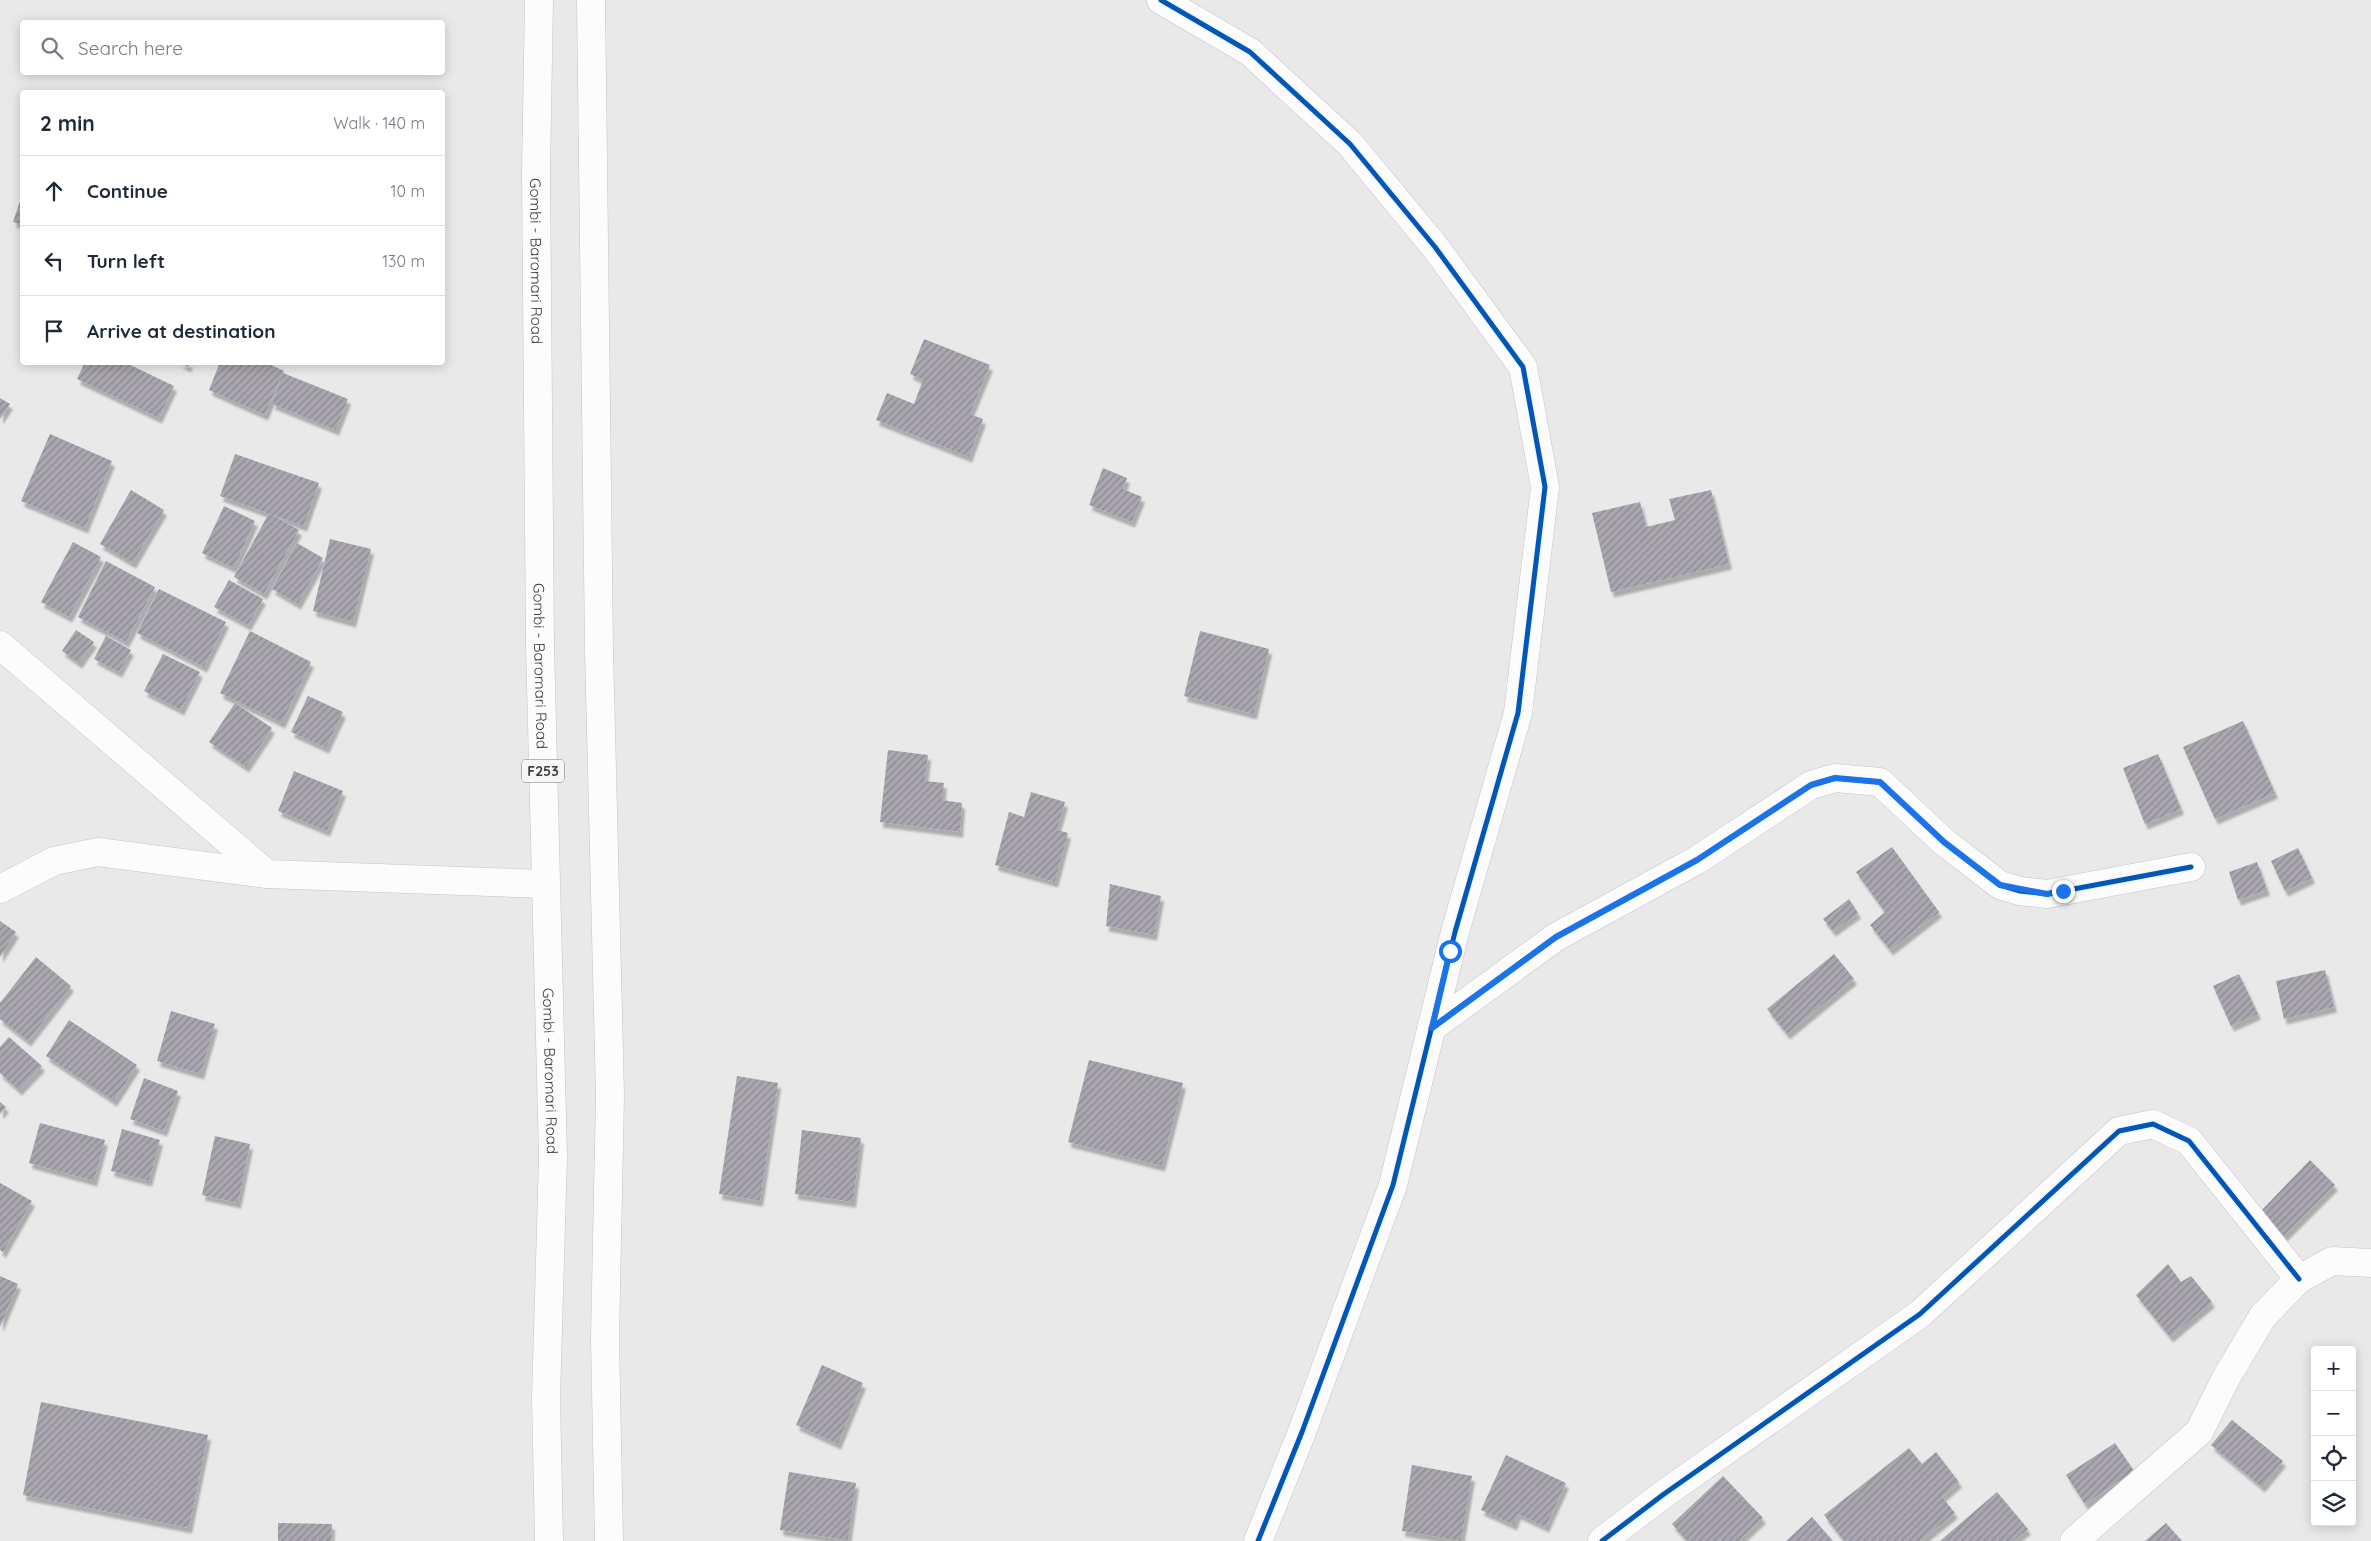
<!DOCTYPE html>
<meta charset="utf-8">
<style>
body{margin:0;font-family:Quicksand,sans-serif;background:#f6f6f7;color:#1f2937}
.controls{position:absolute;right:15px;bottom:15px;display:grid;overflow:hidden;border-radius:5px;box-shadow:0 2px 12px #0003}
.controls button{width:45px;height:45px;display:grid;place-items:center;padding:0;border:0;border-bottom:1px solid #e0e1e3;background:#fff;color:#1f2937;font:25px sans-serif}
.stop{position:absolute;width:15px;height:15px;margin:-11px;border:4px solid #1a73e8;border-radius:50%;background:#fff}
.stop.end{background:#1a73e8;border-color:#fff;box-shadow:0 1px 5px #0008}
.list{margin:0;padding:0;list-style:none}
h2{display:flex;justify-content:space-between;align-items:center;height:65px;margin:0;padding:0 20px;font-size:21px}
h2 small{font-size:16px;font-weight:400;color:#747a83}
.list li{display:grid;grid-template-columns:32px 1fr auto;gap:15px;align-items:center;box-sizing:border-box;height:70px;padding:0 20px;border-top:1px solid #e0e1e3}
.list b{display:block;font-size:19px;white-space:nowrap}
.list em{font-size:16px;font-style:normal;color:#747a83}
.icon{flex:none;width:28px;height:28px;fill:none;stroke:currentColor;stroke-width:2;stroke-linecap:round;stroke-linejoin:round}
.map{position:relative;flex:none;width:2371px;height:1541px;overflow:hidden}
.search{position:absolute;background:#fff;box-shadow:0 2px 12px #0003;left:20px;top:20px;width:425px;height:55px;display:flex;align-items:center;gap:12px;box-sizing:border-box;padding:0 18px;border-radius:5px;color:#747a83;font-size:19px}
.panel{position:absolute;background:#fff;box-shadow:0 2px 12px #0003;left:20px;top:90px;width:425px;height:275px;border-radius:5px}
.map>svg:first-child{display:block}
</style>
<div class="map">
<svg width="2371" height="1541" viewBox="0 0 2371 1541">
<defs>
<pattern id="building-hatch" width="6" height="6" patternUnits="userSpaceOnUse" patternTransform="scale(1.25)"><rect width="6" height="6" fill="#aaa6b0"/><path d="M-1 1l2-2M0 6l6-6M5 7l2-2" fill="none" stroke="#8c8890"/></pattern>
<filter id="shadow"><feDropShadow dx="3" dy="5.5" stdDeviation="1" flood-color="#0004"/></filter>
</defs>
<rect width="100%" height="100%" fill="#e9e9ea"/>
<g fill="url(#building-hatch)" filter="url(#shadow)">
<polygon points="22,195 22,225 13,222"/>
<polygon points="924,339 990,365 970,414 983,419 969,457 876,420 887,393 914,404 923,380 910,374"/>
<polygon points="85,362 124,362 174,386 159,418 77,379"/>
<polygon points="179,362 190,362 188,367"/>
<polygon points="220,362 265,362 284,371 283,373 348,399 336,430 272,404 282,375 265,415 209,390"/>
<polygon points="0,398 10,404 0,419"/>
<polygon points="50,434 112,461 85,528 21,501"/>
<polygon points="235,454 319,483 304,526 220,496"/>
<polygon points="1103,468 1127,478 1123,489 1142,497 1132,522 1089,505"/>
<polygon points="131,490 164,510 133,563 100,544"/>
<polygon points="1711,490 1729,564 1611,592 1592,513 1640,502 1646,527 1675,520 1669,499"/>
<polygon points="224,506 255,521 234,568 202,553"/>
<polygon points="269,513 299,530 264,594 234,577"/>
<polygon points="330,539 371,549 353,622 313,611"/>
<polygon points="73,542 101,557 69,617 41,602"/>
<polygon points="297,543 323,558 298,604 272,589"/>
<polygon points="106,561 155,587 126,642 78,617"/>
<polygon points="229,580 263,599 248,625 214,607"/>
<polygon points="159,589 226,622 204,667 137,633"/>
<polygon points="76,630 94,642 79,663 62,651"/>
<polygon points="250,631 311,662 282,723 220,693"/>
<polygon points="1200,631 1269,649 1254,714 1184,696"/>
<polygon points="106,636 131,650 119,672 94,659"/>
<polygon points="163,654 200,672 181,710 144,691"/>
<polygon points="308,696 343,712 326,748 291,732"/>
<polygon points="235,703 272,728 246,767 209,742"/>
<polygon points="2243,721 2275,793 2215,819 2183,747"/>
<polygon points="888,750 928,755 925,781 944,783 942,800 962,803 960,832 880,822"/>
<polygon points="2158,754 2181,809 2145,824 2123,768"/>
<polygon points="294,771 343,791 327,831 278,811"/>
<polygon points="1031,792 1065,802 1057,830 1068,833 1055,882 995,865 1009,812 1024,817"/>
<polygon points="1892,847 1939,912 1890,950 1870,925 1885,912 1856,872"/>
<polygon points="2298,848 2312,878 2285,891 2271,861"/>
<polygon points="2257,862 2267,890 2238,900 2229,872"/>
<polygon points="1110,884 1161,896 1154,935 1106,926"/>
<polygon points="1849,899 1858,913 1833,931 1823,919"/>
<polygon points="0,921 16,932 0,957"/>
<polygon points="1834,954 1854,979 1787,1034 1767,1009"/>
<polygon points="36,957 71,986 28,1041 0,1019 0,1003"/>
<polygon points="2325,970 2334,1007 2284,1019 2276,981"/>
<polygon points="2239,974 2258,1014 2231,1026 2213,986"/>
<polygon points="171,1011 215,1024 201,1074 157,1061"/>
<polygon points="69,1020 137,1065 114,1101 46,1056"/>
<polygon points="9,1037 42,1066 19,1090 0,1073 0,1047"/>
<polygon points="1089,1060 1183,1083 1162,1166 1068,1142"/>
<polygon points="737,1076 778,1083 760,1201 719,1194"/>
<polygon points="144,1078 178,1091 164,1131 130,1119"/>
<polygon points="0,1102 6,1107 0,1114"/>
<polygon points="40,1123 105,1140 94,1181 29,1163"/>
<polygon points="122,1129 160,1140 149,1181 111,1171"/>
<polygon points="802,1130 861,1138 853,1202 795,1194"/>
<polygon points="215,1136 250,1144 238,1203 202,1195"/>
<polygon points="2310,1160 2335,1185 2284,1236 2260,1212"/>
<polygon points="0,1183 32,1201 3,1252 0,1250"/>
<polygon points="2168,1264 2181,1282 2191,1276 2212,1302 2170,1337 2136,1295"/>
<polygon points="0,1276 18,1284 0,1327"/>
<polygon points="822,1365 863,1383 838,1444 796,1425"/>
<polygon points="41,1402 208,1435 189,1528 23,1495"/>
<polygon points="2232,1420 2283,1461 2262,1487 2211,1445"/>
<polygon points="2115,1443 2134,1471 2085,1504 2066,1475"/>
<polygon points="1909,1448 1922,1464 1936,1452 1959,1482 1942,1497 1955,1513 1920,1541 1844,1541 1824,1515"/>
<polygon points="1506,1455 1566,1483 1546,1527 1518,1514 1514,1525 1481,1510"/>
<polygon points="1412,1465 1472,1476 1461,1541 1402,1531"/>
<polygon points="789,1472 856,1483 848,1540 780,1530"/>
<polygon points="1723,1476 1763,1518 1739,1541 1722,1541 1720,1538 1717,1541 1687,1541 1672,1524"/>
<polygon points="1997,1492 2028,1529 2013,1541 1940,1541"/>
<polygon points="1812,1517 1833,1541 1786,1541"/>
<polygon points="278,1523 332,1524 331,1541 278,1541"/>
<polygon points="2166,1523 2182,1541 2145,1541"/>
</g>
<g fill="none" stroke-linecap="round" stroke-linejoin="round">
<defs>
<g id="minor">
<polyline points="1161,0 1250,52 1350,144 1435,247 1523,367 1545,487 1518,713 1455,932 1393,1185 1302,1432 1258,1541"/>
<polyline points="0,645 267,874"/>
<polyline points="0,889 54,861 98,852 267,874 545,884"/>
<polyline points="1431,1028 1556,937 1697,860 1811,785 1835,778 1880,782 1944,842 2000,885 2020,891 2047,894 2191,867"/>
<polyline points="1602,1541 1664,1494 1920,1314 2119,1131 2153,1124 2189,1141 2299,1279"/>
<polyline points="2074,1541 2199,1432 2226,1378 2263,1316 2299,1279 2332,1261 2371,1263"/>
</g>
<g id="primary">
<path id="s1" d="M539 0 536 172 540 645 553 1157 546 1398 549 1541"/>
<polyline points="591,0 599,649 610,1095 605,1338 609,1541"/>
</g>
</defs>
<use href="#minor" stroke="#c5c5c5" stroke-width="29"/>
<use href="#primary" stroke="#c5c5c5" stroke-width="29"/>
<use href="#minor" stroke="#fcfcfc" stroke-width="28"/>
<use href="#primary" stroke="#fcfcfc" stroke-width="28"/>
<defs>
<g id="cycleway">
<polyline points="1161,0 1250,52 1350,144 1435,247 1523,367 1545,487 1518,713 1455,932 1393,1185 1302,1432 1258,1541"/>
<polyline points="1431,1028 1556,937 1697,860 1811,785 1835,778 1880,782 1944,842 2000,885 2020,891 2047,894 2191,867"/>
<polyline points="1602,1541 1664,1494 1920,1314 2119,1131 2153,1124 2189,1141 2299,1279"/>
</g>
</defs>
<use href="#cycleway" stroke="#f5f6f8" stroke-width="8"/>
<use href="#cycleway" stroke="#0057b8" stroke-width="5"/>
</g>
<g fill="none" stroke-linecap="round" stroke-linejoin="round">
<polyline stroke="#1a73e8" stroke-width="6" points="1450,951 1432,1028 1556,937 1697,860 1811,785 1835,778 1880,782 1944,842 2000,885 2047,894 2063,891"/>
</g>
<g text-anchor="middle" dominant-baseline="central" stroke-width="5" stroke-linejoin="round" paint-order="stroke">
<rect fill="#f5f6f8" stroke="#747475" stroke-width="1" x="522" y="759.5" width="42" height="23" rx="4"/>
<g font-size="14" font-weight="bold" fill="#3c3d3d">
<text x="543" y="771">F253</text>
</g>
<g font-size="15" fill="#3c3d3d" stroke="#f5f6f8">
<text stroke="none"><textPath href="#s1" startOffset="261">Gombi - Baromari Road</textPath></text>
<text stroke="none"><textPath href="#s1" startOffset="666">Gombi - Baromari Road</textPath></text>
<text stroke="none"><textPath href="#s1" startOffset="1071">Gombi - Baromari Road</textPath></text>
</g>
</g>
</svg>
<div class="controls">
<button>+</button>
<button>−</button>
<button><svg class="icon" aria-label="locate" viewBox="0 0 24 24"><circle cx="12" cy="12" r="6"/><path d="M12 2v4M12 18v4M2 12h4M18 12h4"/></svg></button>
<button><svg class="icon" aria-label="layers" viewBox="0 0 24 24"><path d="M12 4l9 5-9 5-9-5zM3 14l9 5 9-5"/></svg></button>
</div>
<div class="stop" style="left:1450px;top:951px"></div>
<div class="stop end" style="left:2063px;top:891px"></div>
<div class="search"><svg class="icon" aria-label="search" viewBox="0 0 24 24"><circle cx="10" cy="10" r="6"/><path d="M15 15l6 6"/></svg>Search here</div>
<section class="panel">
<h2>2 min<small>Walk · 140 m</small></h2>
<ul class="list">
<li><svg class="icon" aria-label="ahead" viewBox="0 0 24 24"><path d="M12 20V5M6 11l6-6 6 6"/></svg><div><b>Continue</b></div><em>10 m</em></li>
<li><svg class="icon" aria-label="left" viewBox="0 0 24 24"><path d="M17 20v-9H6M10 6l-5 5 5 5"/></svg><div><b>Turn left</b></div><em>130 m</em></li>
<li><svg class="icon" aria-label="arrive" viewBox="0 0 24 24"><path d="M6 21V4h12l-3 4 3 4H6"/></svg><div><b>Arrive at destination</b></div></li>
</ul>
</section>
</div>
